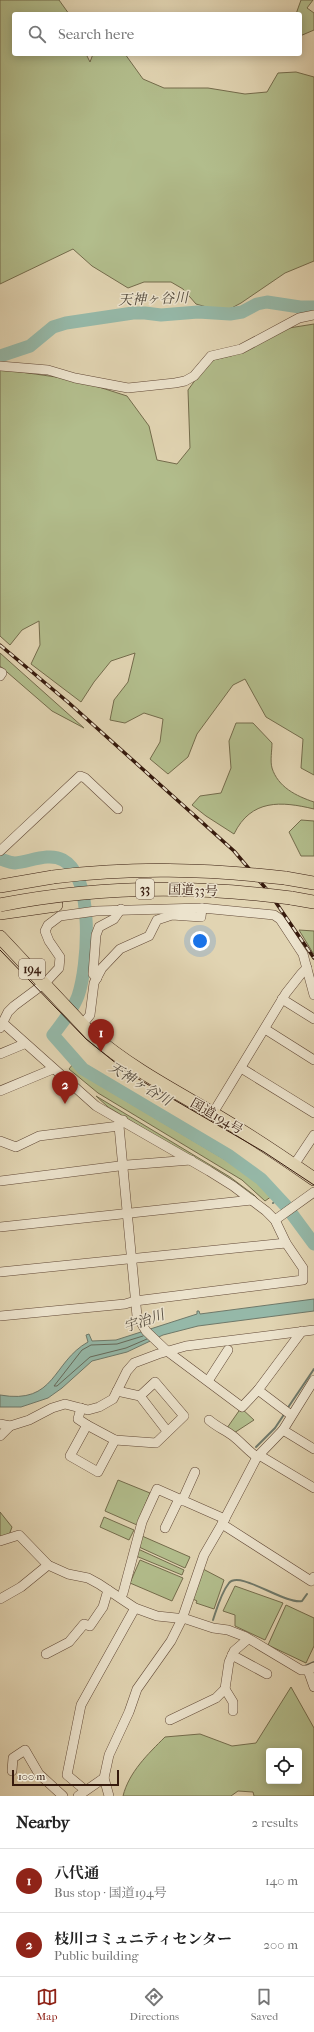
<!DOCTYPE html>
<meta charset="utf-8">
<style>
body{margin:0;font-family:"IM FELL French Canon","Noto Serif JP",serif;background:#f2f2f2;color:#222}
.controls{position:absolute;right:12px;bottom:12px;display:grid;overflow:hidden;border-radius:4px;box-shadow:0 2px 10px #0003}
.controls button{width:36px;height:36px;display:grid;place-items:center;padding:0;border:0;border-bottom:1px solid #e0e0e0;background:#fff;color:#222;font:20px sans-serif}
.scale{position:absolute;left:12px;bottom:10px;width:107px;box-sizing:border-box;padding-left:4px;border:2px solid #361a0d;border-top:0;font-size:11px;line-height:14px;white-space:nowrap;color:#361a0d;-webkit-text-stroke:3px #ece3cd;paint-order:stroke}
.you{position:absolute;left:200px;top:941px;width:14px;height:14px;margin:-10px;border:3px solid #fff;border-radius:50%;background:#1a73e8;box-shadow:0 0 0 6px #1a73e833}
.badge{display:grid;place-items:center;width:26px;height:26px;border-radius:50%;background:#8f2418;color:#fff;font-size:13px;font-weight:700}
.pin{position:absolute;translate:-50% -33px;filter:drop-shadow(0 1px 2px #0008)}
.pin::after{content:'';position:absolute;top:21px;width:14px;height:12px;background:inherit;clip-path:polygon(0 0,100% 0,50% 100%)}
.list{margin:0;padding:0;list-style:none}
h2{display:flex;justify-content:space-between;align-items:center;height:52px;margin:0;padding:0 16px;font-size:17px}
h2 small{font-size:13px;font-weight:400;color:#767676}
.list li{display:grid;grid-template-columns:26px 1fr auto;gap:12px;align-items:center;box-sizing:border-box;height:64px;padding:0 16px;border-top:1px solid #e0e0e0}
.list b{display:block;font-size:15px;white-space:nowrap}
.list p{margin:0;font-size:13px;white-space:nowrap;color:#767676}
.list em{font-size:13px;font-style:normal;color:#767676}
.icon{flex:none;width:22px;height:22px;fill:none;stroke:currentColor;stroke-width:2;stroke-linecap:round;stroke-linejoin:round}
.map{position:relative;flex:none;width:314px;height:1796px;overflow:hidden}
.search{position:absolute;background:#fff;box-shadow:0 2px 10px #0003;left:12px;right:12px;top:12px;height:44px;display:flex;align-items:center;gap:10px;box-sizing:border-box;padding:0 14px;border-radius:4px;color:#767676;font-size:15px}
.sheet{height:180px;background:#fff}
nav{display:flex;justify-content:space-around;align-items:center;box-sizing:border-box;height:56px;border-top:1px solid #e0e0e0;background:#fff;font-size:11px;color:#767676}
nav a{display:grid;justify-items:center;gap:2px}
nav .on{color:#8f2418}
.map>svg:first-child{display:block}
</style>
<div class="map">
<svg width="314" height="1796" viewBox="0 0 314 1796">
<rect width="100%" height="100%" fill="#e1d4b2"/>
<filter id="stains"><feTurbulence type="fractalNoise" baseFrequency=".005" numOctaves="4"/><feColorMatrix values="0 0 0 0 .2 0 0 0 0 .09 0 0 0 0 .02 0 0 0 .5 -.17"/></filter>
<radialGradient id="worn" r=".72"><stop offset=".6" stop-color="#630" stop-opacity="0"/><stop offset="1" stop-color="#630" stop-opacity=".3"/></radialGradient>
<g fill="#b2bd8c" stroke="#746c4c" fill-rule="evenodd">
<polygon points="0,0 59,0 69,14 14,14 14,54 86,54 90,62 93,54 125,54 143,79 164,88 208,88 245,94 267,92 278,73 296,72 314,77 314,261 285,273 241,303 224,312 196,304 183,289 171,282 144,282 128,288 92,266 73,249 0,284"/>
<polygon points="301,0 313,0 307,8 314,13 314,30 300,36 300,14 296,14"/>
<polygon points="314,324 314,775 301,768 303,739 266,717 245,679 233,685 197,734 188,757 168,774 150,759 160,742 163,719 144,713 125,723 110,720 114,700 128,682 135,653 111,661 94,682 81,702 31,664 40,645 39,621 22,630 10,645 0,636 0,369 77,380 127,396 149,426 157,460 177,464 190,448 188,390 209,361 231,356 289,328"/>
<polygon points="0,653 84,728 52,711 0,666"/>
<path d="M236 723H253L272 743C272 750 270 761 272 768 278 787 296 796 314 802V809C281 801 251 799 234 834L206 816 192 805 200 796 221 793 231 768 229 741Z"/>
<polygon points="301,820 314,821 314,856 301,856 289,832"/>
<polygon points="299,930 314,931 314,954 313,953"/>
<polygon points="73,1064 108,1090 234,1165 258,1181 272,1196 265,1201 242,1180 98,1093 69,1069"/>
<polygon points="96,1096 230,1177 254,1195 263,1204 214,1171 108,1107"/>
<polygon points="241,1408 254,1420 234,1433 227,1428"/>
<polygon points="118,1480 150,1493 137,1525 105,1511"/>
<polygon points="0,1512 12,1527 9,1535 0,1538"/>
<polygon points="104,1517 134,1530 129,1540 100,1527"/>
<polygon points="142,1536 190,1557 185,1568 139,1547"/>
<polygon points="138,1549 184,1570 182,1575 136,1556"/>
<polygon points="140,1560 183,1578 172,1601 130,1583"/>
<polygon points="203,1569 224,1580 214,1609 196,1603 197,1601 193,1599"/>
<polygon points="235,1586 283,1603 265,1640 235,1626 235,1615 223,1611"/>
<polygon points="286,1605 314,1618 314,1646 306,1663 268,1645"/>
<path d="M291 1687 314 1728V1796H254L253 1792 238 1791 231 1796H123C129 1772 148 1754 165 1737L200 1734 232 1746 256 1743ZM269 1751H299V1781H269Z"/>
</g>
<path fill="#95b8a8" stroke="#6f796a" d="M314 1299V1311L198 1326 163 1335 127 1352 92 1361 62 1388 48 1398 21 1407H0V1395C56 1405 52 1362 88 1342L86 1335 89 1334 92 1341 116 1340 197 1314V1311H199L200 1314Z"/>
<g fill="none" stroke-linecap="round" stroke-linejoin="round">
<polyline stroke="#66695a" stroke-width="1" points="143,1336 117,1344 91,1345 82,1350 54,1386 57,1386 90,1357 126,1348 147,1339"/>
<g stroke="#6f796a" stroke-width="2">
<polyline points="273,1203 279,1198"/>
<polyline points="287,1409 314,1369"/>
<polyline points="256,1447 275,1428 285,1413"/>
<path d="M213 1620C217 1608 221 1593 229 1583 240 1570 285 1605 302 1601L307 1594"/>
<polyline points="305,1666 314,1662"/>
</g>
<g stroke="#95b8a8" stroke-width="13">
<polyline points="0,356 30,346 53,327 66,323 133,313 145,313 161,315 198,312 230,314 242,312 257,304 267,302 300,307 314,307"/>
<path d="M0 859C4 860 10 863 15 863 29 862 49 852 63 860 95 877 88 967 78 996 73 1010 62 1023 53 1035L83 1069 228 1155 261 1179 286 1206 314 1244"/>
</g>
<defs>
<g id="minor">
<polyline points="0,366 48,370 75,378 128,388 175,383 185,381 194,376 211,356 241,349 299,318 314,315"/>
<polyline points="0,672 2,673 0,676"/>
<polyline points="0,851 80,776 85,778 118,809"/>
<polyline points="97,978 93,974 96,935 99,927 114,919 121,909"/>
<polyline points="282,999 314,1019"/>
<polyline points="82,1025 90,1015 94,983 102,968 120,949 149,936 157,920 172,915 201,917 202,908"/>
<polyline points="0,1028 8,1012 14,1006 45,983 59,968 60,957 49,941 45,931 48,925 60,916 96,911 202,908 274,915 280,919 303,954 314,995"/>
<polyline points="265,1029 314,1060"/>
<polyline points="0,1054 24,1044"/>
<polyline points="241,1068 314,1113"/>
<polyline points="0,1091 53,1069"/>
<polyline points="213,1113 286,993 301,974 307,968"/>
<polyline points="123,1120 119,1126 137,1316 146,1331 167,1351 242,1407 258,1390 291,1415"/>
<polyline points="0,1141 16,1147 39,1136 119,1126"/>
<polyline points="294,1165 314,1135"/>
<polyline points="0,1181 127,1165 191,1160"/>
<polyline points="275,1220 314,1192"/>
<polyline points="0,1227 252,1200"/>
<polyline points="0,1272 286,1243"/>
<polyline points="0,1316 125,1304 135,1301 303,1280 303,1268 286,1243 275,1220 266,1211 233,1186 209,1171 96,1106 3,1023"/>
<polyline points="208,1381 228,1350"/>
<polyline points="258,1390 302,1331"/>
<polyline points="140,1396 167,1431"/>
<polyline points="81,1408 78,1419 87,1425 70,1456 98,1472 115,1440 156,1443 184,1416 155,1382 140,1396 117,1391"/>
<path d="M209 1420C217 1427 225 1430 233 1436 242 1443 248 1451 257 1457"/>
<polyline points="0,1424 10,1426"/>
<polyline points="87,1425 115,1440"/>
<polyline points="283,1430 314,1449"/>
<polyline points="0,1436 10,1426 29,1420 52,1408 65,1404 88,1410 99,1407 113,1399 127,1371 134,1363 158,1354 186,1346 314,1330"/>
<polyline points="259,1455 314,1488"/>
<polyline points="182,1501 195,1472"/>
<polyline points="222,1524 311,1581 314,1577"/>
<polyline points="165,1528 179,1499"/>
<polyline points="0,1541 19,1535 48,1565 68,1574 88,1578 99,1584 135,1608 157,1616 186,1619 213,1628 228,1630 246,1637 301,1670 308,1670 314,1667"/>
<polyline points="121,1597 123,1593 142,1522 157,1489 225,1519"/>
<polyline points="0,1599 21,1587 48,1565"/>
<polyline points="46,1654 69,1642 84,1624 90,1626 103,1607 108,1590"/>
<polyline points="232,1655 267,1674"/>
<polyline points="308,1670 314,1687"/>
<polyline points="225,1689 233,1702 233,1711"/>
<polyline points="170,1720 216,1698 225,1689 229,1662 234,1651 248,1639"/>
<polyline points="12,1771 13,1758 25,1750 39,1774 63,1796"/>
<polyline points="104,1778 109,1796"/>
<polyline points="85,1790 67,1775 81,1705 135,1608"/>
<polyline points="78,1796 104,1778 109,1755 129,1712 137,1689 171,1641 182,1619 204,1555 222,1524 257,1457 283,1430 314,1380"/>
</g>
<g id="highway">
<polyline points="285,878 314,883"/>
<polyline points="0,886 53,877"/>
<polyline points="291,898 314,902"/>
<polyline points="0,913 56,905"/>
<path d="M0 937 91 1034C129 1067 171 1089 214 1114 248 1134 281 1156 314 1179"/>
</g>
</defs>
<use href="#minor" stroke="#614836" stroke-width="10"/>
<use href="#highway" stroke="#361a0d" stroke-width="14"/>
<use href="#minor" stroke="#ece3cd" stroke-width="9"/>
<use href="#highway" stroke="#e1d4b2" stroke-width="13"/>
<polyline stroke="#361a0d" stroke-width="1" points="0,950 86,1039 128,1073 264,1152 314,1185"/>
<defs>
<polyline id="rail" points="0,645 69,703 234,851 268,891 314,958"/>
</defs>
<use href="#rail" stroke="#361a0d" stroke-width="3.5"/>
<use href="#rail" stroke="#ece3cd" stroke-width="2" stroke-dasharray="6" stroke-linecap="butt"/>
<defs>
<g id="highway-bridge">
<path d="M53 877C133 867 205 869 285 878"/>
<path d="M0 905C96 886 194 885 291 898"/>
</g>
</defs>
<use href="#highway-bridge" stroke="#361a0d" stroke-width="14" stroke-linecap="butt"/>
<use href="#highway-bridge" stroke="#e1d4b2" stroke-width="13"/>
</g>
<g text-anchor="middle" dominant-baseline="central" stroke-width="3" stroke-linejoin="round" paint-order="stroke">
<g fill="#ece3cd" stroke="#6d5647" stroke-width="1">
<rect x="136" y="879" width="18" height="20" rx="3"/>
<rect x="19" y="959" width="26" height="20" rx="3"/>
</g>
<g font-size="12" font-weight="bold" fill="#361a0d">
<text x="145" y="889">33</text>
<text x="32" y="969">194</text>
</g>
<g font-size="13" fill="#361a0d" stroke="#ece3cd">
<text transform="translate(193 890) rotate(2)">国道33号</text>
<text transform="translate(217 1116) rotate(30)">国道194号</text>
</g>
<g font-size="14" font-style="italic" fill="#52493c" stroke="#ece3cd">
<text transform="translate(153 299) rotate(-2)">天神ヶ谷川</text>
<text transform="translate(140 1084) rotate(31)">天神ヶ谷川</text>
<text transform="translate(144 1321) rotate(-19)">宇治川</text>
</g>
</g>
<rect width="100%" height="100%" filter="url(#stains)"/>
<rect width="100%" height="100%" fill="url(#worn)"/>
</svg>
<div class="controls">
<button><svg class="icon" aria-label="locate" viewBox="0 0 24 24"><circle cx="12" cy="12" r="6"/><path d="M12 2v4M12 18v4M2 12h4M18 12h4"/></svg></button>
</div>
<div class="scale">100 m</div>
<div class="you"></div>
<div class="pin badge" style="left:101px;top:1052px">1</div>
<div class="pin badge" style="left:65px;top:1104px">2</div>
<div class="search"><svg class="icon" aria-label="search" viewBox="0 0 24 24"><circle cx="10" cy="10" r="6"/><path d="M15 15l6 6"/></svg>Search here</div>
</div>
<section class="sheet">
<h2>Nearby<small>2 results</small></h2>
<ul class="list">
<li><span class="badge">1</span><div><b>八代通</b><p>Bus stop · 国道194号</p></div><em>140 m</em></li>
<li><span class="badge">2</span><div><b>枝川コミュニティセンター</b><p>Public building</p></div><em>200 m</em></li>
</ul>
</section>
<nav>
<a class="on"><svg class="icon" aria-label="map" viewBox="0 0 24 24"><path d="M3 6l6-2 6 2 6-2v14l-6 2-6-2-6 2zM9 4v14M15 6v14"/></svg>Map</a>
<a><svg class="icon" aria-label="directions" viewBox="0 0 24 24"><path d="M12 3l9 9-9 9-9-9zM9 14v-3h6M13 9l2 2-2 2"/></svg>Directions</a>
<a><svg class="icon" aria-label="saved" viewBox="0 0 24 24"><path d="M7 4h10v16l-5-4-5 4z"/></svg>Saved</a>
</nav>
